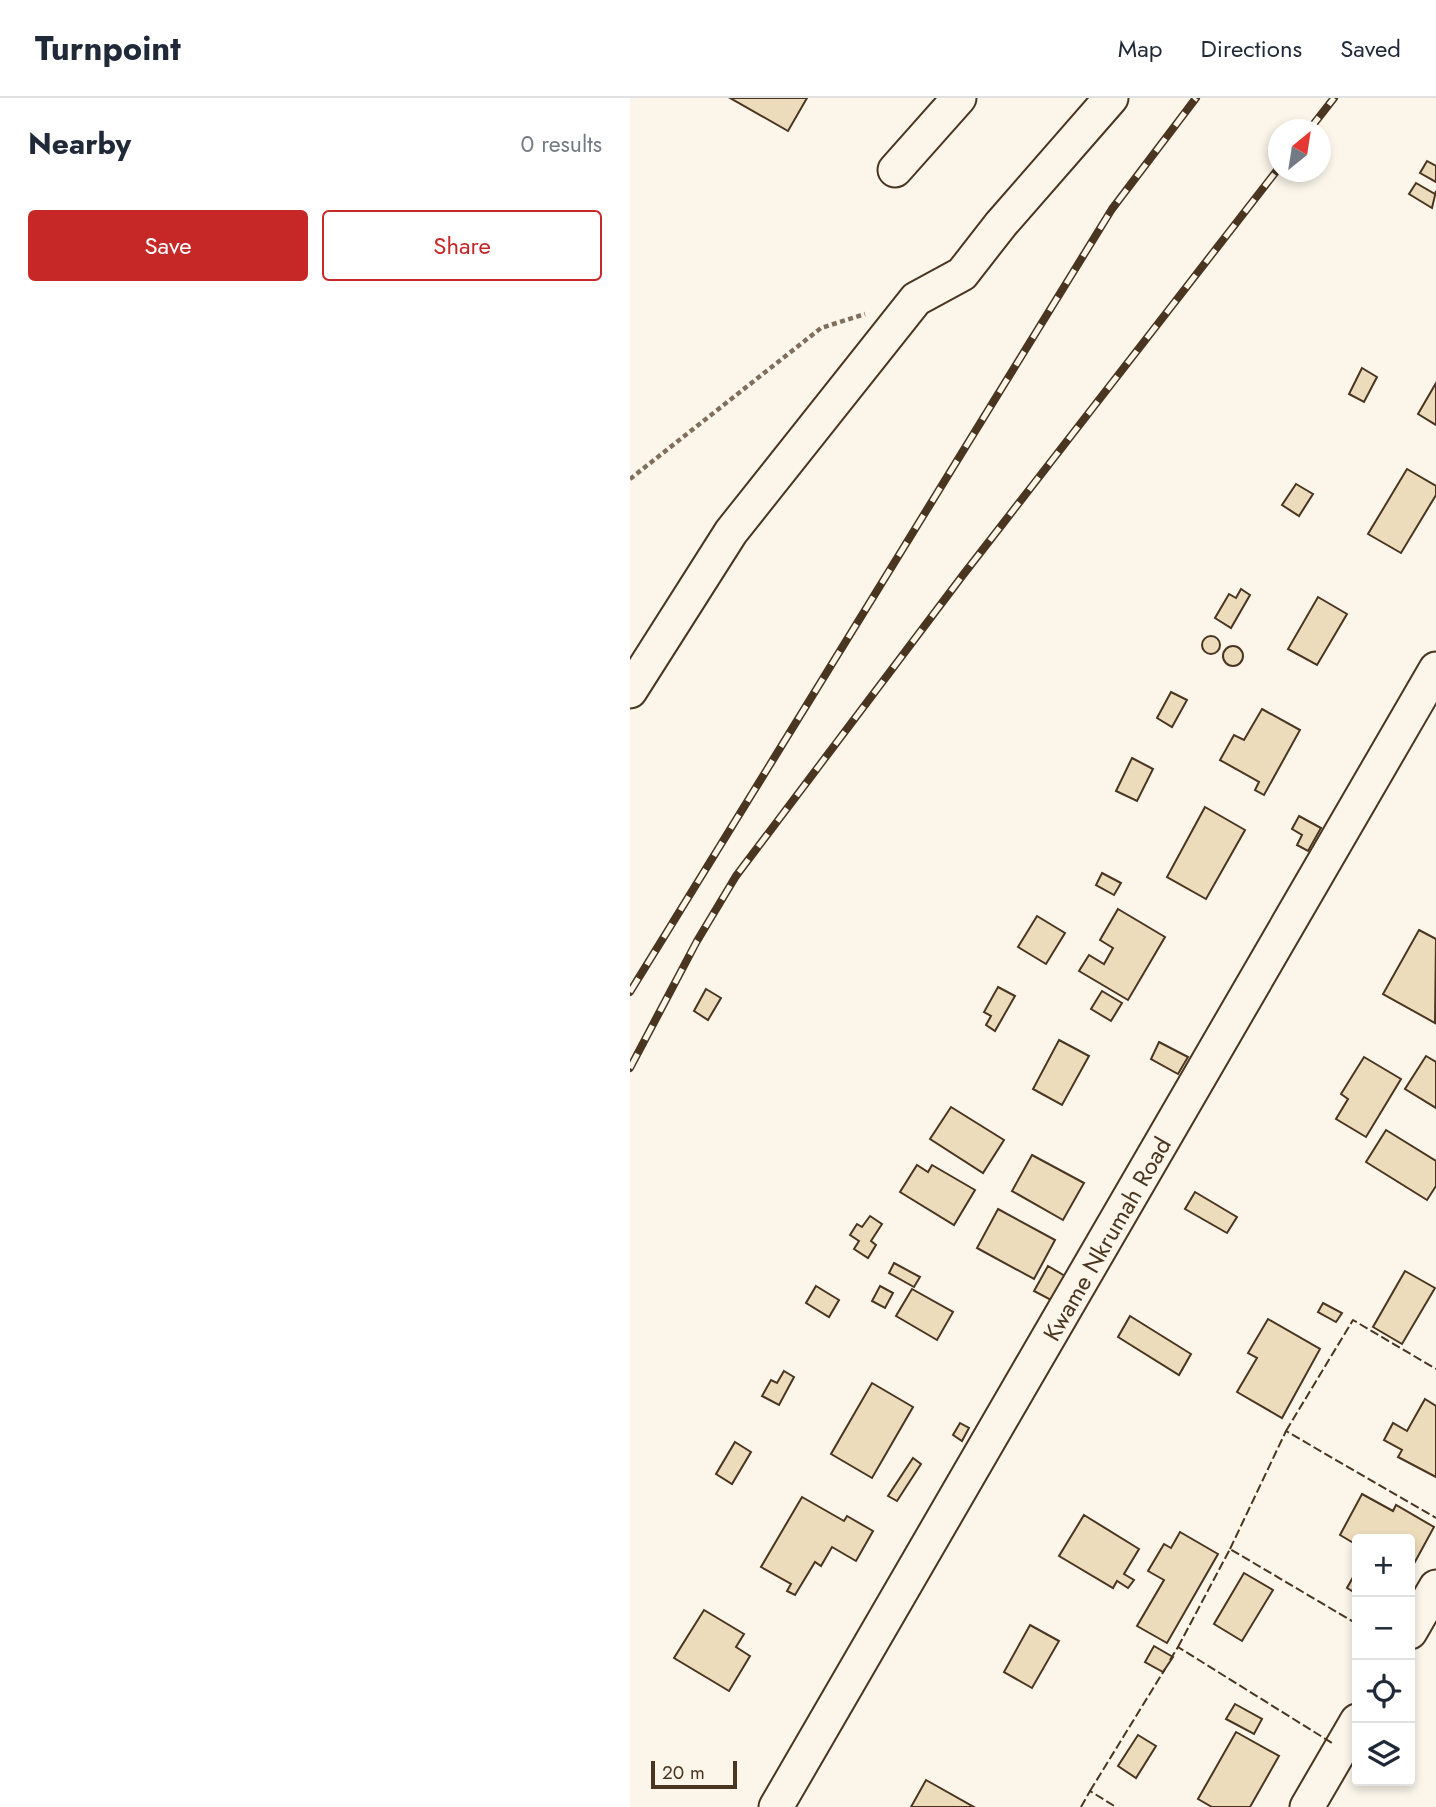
<!DOCTYPE html>
<meta charset="utf-8">
<style>
body{margin:0;font-family:Jost,sans-serif;background:#f2f2f3;color:#1f2937}
.controls{position:absolute;right:21px;bottom:21px;display:grid;overflow:hidden;border-radius:7px;box-shadow:0 4px 10px #0003}
.controls button{width:63px;height:63px;display:grid;place-items:center;padding:0;border:0;border-bottom:2px solid #e0e1e3;background:#fff;color:#1f2937;font:35px sans-serif}
.compass{position:absolute;left:638px;top:21px;width:63px;height:63px;border-radius:50%;background:#fff;box-shadow:0 4px 10px #0003;rotate:30deg}
.scale{position:absolute;left:21px;bottom:18px;width:86px;box-sizing:border-box;padding-left:7px;border:4px solid #4a3520;border-top:0;font-size:19px;line-height:24px;white-space:nowrap;color:#4a3520;-webkit-text-stroke:5px #fbf6e9;paint-order:stroke}
.list{margin:0;padding:0;list-style:none}
h2{display:flex;justify-content:space-between;align-items:center;height:91px;margin:0;padding:0 28px;font-size:30px}
h2 small{font-size:23px;font-weight:400;color:#747a83}
.actions{display:flex;gap:14px;padding:21px 28px}
.actions a{flex:1;padding:16px 0;border:2px solid #c62828;border-radius:7px;text-align:center;font-size:24px;color:#c62828}
.actions .main{background:#c62828;color:#fff}
.icon{flex:none;width:38px;height:38px;fill:none;stroke:currentColor;stroke-width:2;stroke-linecap:round;stroke-linejoin:round}
.map{position:relative;flex:none;width:806px;height:1709px;overflow:hidden}
header{display:flex;align-items:center;gap:42px;box-sizing:border-box;height:98px;padding:0 35px;background:#fff;border-bottom:2px solid #e0e1e3}
header strong{font-size:33px}
nav{display:flex;gap:38px;margin-inline-start:auto;font-size:24px}
main{display:flex}
aside{flex:1;background:#fff}
.map>svg:first-child{display:block}
</style>
<header>
<strong>Turnpoint</strong>
<nav><a>Map</a><a>Directions</a><a>Saved</a></nav>
</header>
<main>
<aside>
<h2>Nearby<small>0 results</small></h2>
<ul class="list">
</ul>
<div class="actions"><a class="main">Save</a><a>Share</a></div>
</aside>
<div class="map">
<svg width="806" height="1709" viewBox="0 0 806 1709">
<rect width="100%" height="100%" fill="#fbf6e9"/>
<g fill="#ecdcbc" stroke="#4a3520" stroke-width="2">
<polygon points="100,0 177,0 158,33"/>
<polygon points="797,63 806,68 806,84 790,75"/>
<polygon points="786,85 805,96 806,93 802,110 779,96"/>
<polygon points="732,270 747,279 734,304 719,296"/>
<polygon points="806,285 806,327 788,316"/>
<polygon points="777,371 806,388 806,397 771,455 738,436"/>
<polygon points="666,386 683,396 669,418 652,407"/>
<polygon points="611,491 620,497 601,530 585,520 599,496 606,500"/>
<polygon points="688,499 717,516 687,567 658,551"/>
<circle cx="581" cy="547" r="9"/>
<circle cx="603" cy="558" r="10"/>
<polygon points="541,594 557,602 542,629 527,620"/>
<polygon points="632,611 670,632 634,697 625,692 629,684 590,662 604,637 614,642"/>
<polygon points="502,660 523,671 507,703 486,693"/>
<polygon points="575,709 615,732 576,801 537,779"/>
<polygon points="669,718 691,730 678,753 667,747 672,737 662,731"/>
<polygon points="472,775 491,785 484,797 466,787"/>
<polygon points="488,811 535,839 498,902 449,873 459,857 474,866 483,850 470,842"/>
<polygon points="407,818 435,835 416,866 388,849"/>
<polygon points="789,832 806,841 805,925 753,896"/>
<polygon points="368,889 385,898 365,933 356,927 361,918 354,914"/>
<polygon points="76,891 91,900 78,922 64,913"/>
<polygon points="472,893 492,905 481,923 461,911"/>
<polygon points="429,942 459,958 432,1007 403,991"/>
<polygon points="529,944 558,959 548,976 521,961"/>
<polygon points="796,958 806,964 806,1010 775,991"/>
<polygon points="734,959 771,981 736,1039 706,1021 718,1001 711,996"/>
<polygon points="321,1009 374,1042 353,1075 300,1041"/>
<polygon points="756,1032 806,1063 806,1088 797,1102 736,1064"/>
<polygon points="402,1057 454,1085 433,1122 382,1093"/>
<polygon points="287,1067 298,1074 302,1067 345,1092 324,1127 270,1094"/>
<polygon points="565,1094 607,1119 597,1135 555,1111"/>
<polygon points="368,1111 425,1142 404,1181 347,1150"/>
<polygon points="240,1118 252,1126 241,1143 246,1147 238,1160 224,1151 229,1143 220,1137 227,1126 232,1129"/>
<polygon points="264,1165 290,1179 284,1189 259,1175"/>
<polygon points="418,1168 435,1178 421,1202 404,1193"/>
<polygon points="775,1173 805,1190 772,1246 743,1229"/>
<polygon points="186,1188 209,1202 199,1219 176,1205"/>
<polygon points="250,1188 263,1195 255,1210 242,1203"/>
<polygon points="282,1191 323,1214 307,1242 266,1218"/>
<polygon points="693,1205 712,1215 706,1224 688,1214"/>
<polygon points="500,1218 561,1256 549,1277 488,1239"/>
<polygon points="638,1221 690,1251 652,1320 607,1294 627,1260 618,1255"/>
<polygon points="154,1273 164,1279 149,1307 132,1298 141,1282 147,1285"/>
<polygon points="242,1285 283,1309 242,1380 201,1356"/>
<polygon points="795,1301 806,1308 806,1379 768,1359 772,1352 754,1342 763,1325 777,1333"/>
<polygon points="330,1325 339,1330 332,1343 323,1337"/>
<polygon points="105,1344 121,1354 102,1386 86,1376"/>
<polygon points="283,1360 291,1366 267,1403 258,1398"/>
<polygon points="732,1396 763,1413 766,1407 804,1429 780,1473 780,1441 727,1441 727,1447 710,1437"/>
<polygon points="172,1399 214,1423 217,1418 243,1433 226,1463 202,1449 191,1468 185,1464 165,1497 157,1493 161,1486 131,1469"/>
<polygon points="454,1417 509,1451 494,1476 504,1482 498,1490 487,1483 483,1490 429,1458"/>
<polygon points="550,1434 588,1456 537,1545 507,1528 534,1482 518,1473 534,1446 541,1450"/>
<polygon points="727,1472 727,1496 717,1490"/>
<polygon points="614,1475 643,1492 612,1543 584,1526"/>
<polygon points="74,1512 114,1536 106,1549 120,1558 99,1593 44,1560"/>
<polygon points="400,1527 429,1543 402,1590 374,1574"/>
<polygon points="524,1548 543,1559 533,1574 515,1564"/>
<polygon points="605,1606 632,1621 624,1636 596,1621"/>
<polygon points="606,1634 649,1658 620,1709 582,1709 568,1701"/>
<polygon points="508,1637 526,1648 506,1680 488,1668"/>
<polygon points="296,1682 344,1709 281,1709"/>
</g>
<g fill="none" stroke-linecap="round" stroke-linejoin="round">
<defs>
<g id="minor">
<polyline points="265,72 329,0"/>
<polyline points="0,593 101,434 286,201 332,176 371,126 481,0"/>
<polyline points="780,1534 806,1489"/>
<polyline points="146,1709 806,571"/>
<polyline points="677,1709 727,1623"/>
</g>
</defs>
<use href="#minor" stroke="#4a3520" stroke-width="37"/>
<polyline stroke="#7f6f5c" stroke-width="4.5" stroke-dasharray="5 3.5" stroke-linecap="butt" points="0,381 191,230 235,216"/>
<use href="#minor" stroke="#fbf6e9" stroke-width="33"/>
<defs>
<g id="rail">
<polyline points="679,32 704,0"/>
<polyline points="0,894 482,111 566,0"/>
<polyline points="0,970 67,843 106,778 333,477 648,71"/>
</g>
</defs>
<use href="#rail" stroke="#4a3520" stroke-width="8"/>
<use href="#rail" stroke="#fbf6e9" stroke-width="5" stroke-dasharray="16" stroke-linecap="butt"/>
<g stroke="#4a3520" stroke-width="2" stroke-dasharray="9 3.5" stroke-linecap="butt">
<polyline points="656,1333 723,1222 806,1271"/>
<polyline points="600,1451 656,1333 806,1420"/>
<polyline points="548,1549 600,1451 727,1526"/>
<polyline points="540,1562 548,1549 702,1645"/>
<polyline points="460,1693 535,1571"/>
<polyline points="451,1709 460,1693 486,1709"/>
</g>
</g>
<g text-anchor="middle" dominant-baseline="central" stroke-width="5" stroke-linejoin="round" paint-order="stroke">
<g font-size="24" fill="#4a3520" stroke="#fbf6e9">
<text transform="translate(477 1141) rotate(-60)">Kwame Nkrumah Road</text>
</g>
</g>
</svg>
<div class="controls">
<button>+</button>
<button>−</button>
<button><svg class="icon" aria-label="locate" viewBox="0 0 24 24"><circle cx="12" cy="12" r="6"/><path d="M12 2v4M12 18v4M2 12h4M18 12h4"/></svg></button>
<button><svg class="icon" aria-label="layers" viewBox="0 0 24 24"><path d="M12 4l9 5-9 5-9-5zM3 14l9 5 9-5"/></svg></button>
</div>
<svg class="compass" viewBox="-18 -18 36 36"><path d="M0-13l5 13h-10z" fill="#e53935"/><path d="M0 13l5-13h-10z" fill="#747a83"/></svg>
<div class="scale">20 m</div>
</div>
</main>
